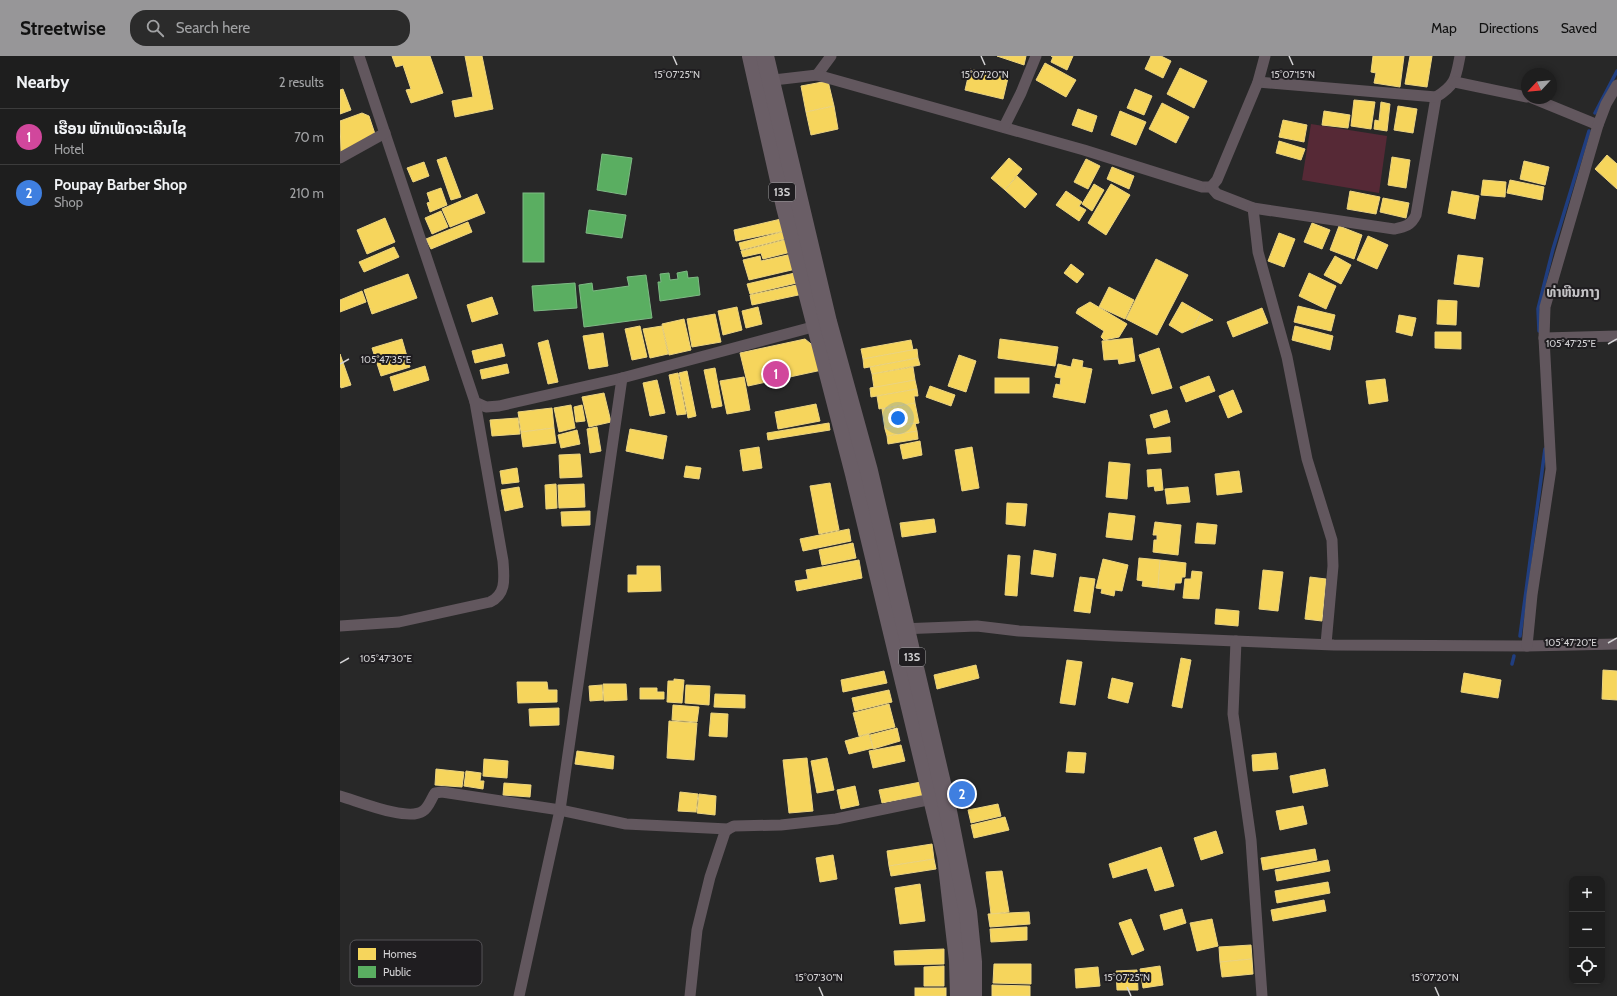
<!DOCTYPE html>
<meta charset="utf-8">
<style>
body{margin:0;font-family:Cabin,"Noto Sans Lao",sans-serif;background:#2b2b2b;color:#f1f3f6}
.controls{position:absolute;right:12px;bottom:12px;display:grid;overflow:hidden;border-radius:8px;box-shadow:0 2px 6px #0003}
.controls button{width:36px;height:36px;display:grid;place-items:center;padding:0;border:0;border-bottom:1px solid #3c3c3c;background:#1e1e1e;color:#f1f3f6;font:20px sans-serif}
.compass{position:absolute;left:1181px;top:12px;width:36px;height:36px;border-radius:50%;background:#1e1e1e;box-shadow:0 2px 6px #0003;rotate:244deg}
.you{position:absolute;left:558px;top:362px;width:14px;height:14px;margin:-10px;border:3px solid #fff;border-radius:50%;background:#1a73e8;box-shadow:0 0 0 6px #1a73e833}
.badge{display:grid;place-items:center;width:26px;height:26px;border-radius:50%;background:#979698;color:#fff;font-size:13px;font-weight:700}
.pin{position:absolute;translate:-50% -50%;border:2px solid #fff;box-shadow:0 1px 4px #0006}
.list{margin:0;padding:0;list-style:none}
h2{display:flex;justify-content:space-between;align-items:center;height:52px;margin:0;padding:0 16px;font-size:17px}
h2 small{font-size:13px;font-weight:400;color:#a1a2a4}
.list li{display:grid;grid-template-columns:26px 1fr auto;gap:12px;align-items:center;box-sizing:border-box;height:56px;padding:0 16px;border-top:1px solid #3c3c3c}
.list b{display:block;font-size:15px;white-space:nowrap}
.list p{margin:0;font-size:13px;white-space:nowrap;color:#a1a2a4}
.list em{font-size:13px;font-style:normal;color:#a1a2a4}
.icon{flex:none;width:22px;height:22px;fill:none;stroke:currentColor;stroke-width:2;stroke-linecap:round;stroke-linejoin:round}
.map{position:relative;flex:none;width:1277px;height:940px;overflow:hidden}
header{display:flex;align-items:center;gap:24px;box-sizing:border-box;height:56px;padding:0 20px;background:#979698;color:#111}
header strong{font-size:19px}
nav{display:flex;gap:22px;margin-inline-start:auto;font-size:14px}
.search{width:280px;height:36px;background:#2b2b2b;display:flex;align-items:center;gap:10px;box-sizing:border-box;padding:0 14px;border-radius:16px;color:#a1a2a4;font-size:15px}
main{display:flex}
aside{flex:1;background:#1e1e1e}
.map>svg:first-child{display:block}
</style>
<header>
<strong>Streetwise</strong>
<div class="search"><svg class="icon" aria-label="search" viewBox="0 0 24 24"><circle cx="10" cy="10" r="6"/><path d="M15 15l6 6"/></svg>Search here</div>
<nav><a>Map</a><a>Directions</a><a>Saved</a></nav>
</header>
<main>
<aside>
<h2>Nearby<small>2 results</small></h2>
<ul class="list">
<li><span class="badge" style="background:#d1479c">1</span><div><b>ເຮືອນ ພັກເພັດຈະເລີນໄຊ</b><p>Hotel</p></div><em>70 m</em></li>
<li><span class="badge" style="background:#3f7fe0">2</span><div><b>Poupay Barber Shop</b><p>Shop</p></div><em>210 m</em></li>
</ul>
</aside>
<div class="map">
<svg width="1277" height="940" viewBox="0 0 1277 940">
<rect width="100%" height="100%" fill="#282828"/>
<polygon fill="#562936" points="971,68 1047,80 1039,137 962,124"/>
<g fill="#f6d55c" stroke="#ecd480">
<polygon points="52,0 90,0 103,37 71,47 66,34 71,33 63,9 56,11"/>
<polygon points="125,0 142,0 153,53 115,61 112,45 133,41"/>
<polygon points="657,0 686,0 684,9"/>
<polygon points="711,0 733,0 727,14 711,6 713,1"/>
<polygon points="811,0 821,0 831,5 823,22 805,13"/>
<polygon points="1033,0 1064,0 1060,31 1034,27 1036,17 1031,16"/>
<polygon points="1070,0 1092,0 1087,31 1065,28"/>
<polygon points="705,7 736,24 726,41 696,24"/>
<polygon points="840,12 867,25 854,52 827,38"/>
<polygon points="630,13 668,22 663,43 625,34"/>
<polygon points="488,25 494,50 466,56 461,30"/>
<polygon points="3,33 11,54 0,58 0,34"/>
<polygon points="795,33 812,40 804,59 787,52"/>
<polygon points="1014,44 1035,46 1031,73 1011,70"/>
<polygon points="1041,46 1050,48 1047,75 1034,73 1035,64 1039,65"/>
<polygon points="822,47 849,61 836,87 809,73"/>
<polygon points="494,50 498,73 471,79 466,56"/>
<polygon points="1058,50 1077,53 1073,77 1054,74"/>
<polygon points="738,53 757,60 752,76 732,69"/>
<polygon points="780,55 806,66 796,89 771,79"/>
<polygon points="984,55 1010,59 1008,72 982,69"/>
<polygon points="22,57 29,60 35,78 1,96 0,65"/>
<polygon points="943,64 967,69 964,86 939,81"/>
<polygon points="939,85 965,93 961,104 936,97"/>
<polygon points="1267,99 1277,108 1277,133 1255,113"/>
<polygon points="106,101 121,141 111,144 97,104"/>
<polygon points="1052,101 1070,104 1066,132 1048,129"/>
<polygon points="669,102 682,113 665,134 651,122"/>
<polygon points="746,103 760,110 748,133 734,126"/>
<polygon points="1184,105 1209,111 1205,129 1180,123"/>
<polygon points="84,106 89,120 73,126 67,112"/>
<polygon points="772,111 794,120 789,133 767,123"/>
<polygon points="677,120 697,138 685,152 665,134"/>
<polygon points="1143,124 1166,126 1165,141 1141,139"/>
<polygon points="1170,124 1204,131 1202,144 1167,137"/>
<polygon points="754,128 764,134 752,155 742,148"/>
<polygon points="771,128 790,139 766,179 748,167"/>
<polygon points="101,132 107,149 90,156 87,147 90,146 87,137"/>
<polygon points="726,135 742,146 739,150 746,154 739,165 716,149"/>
<polygon points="1010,135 1040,141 1036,158 1007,153"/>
<polygon points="1112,135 1139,140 1135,163 1108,157"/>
<polygon points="137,138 145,157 110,171 102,153"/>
<polygon points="1043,142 1069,147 1066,162 1040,156"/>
<polygon points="101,155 108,171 92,178 85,162"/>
<polygon points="45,162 55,186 27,198 17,174"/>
<polygon points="441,163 444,175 396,185 394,174"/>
<polygon points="128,166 132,176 91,193 86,183"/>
<polygon points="972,167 990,174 982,193 964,186"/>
<polygon points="999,170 1022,179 1014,203 990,194"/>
<polygon points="446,175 448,182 401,194 399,187"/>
<polygon points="939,177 955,183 944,211 928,205"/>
<polygon points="1028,180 1048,189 1037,213 1017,204"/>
<polygon points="448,183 451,196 423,203 421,197 403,201 401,195"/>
<polygon points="54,191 59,201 24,216 19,206"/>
<polygon points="452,198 456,213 409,224 403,204 420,200 421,205"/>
<polygon points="1118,199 1143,202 1139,231 1114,228"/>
<polygon points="995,200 1011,209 1001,228 984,219"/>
<polygon points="816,203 848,219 817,279 786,263"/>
<polygon points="731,208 744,218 737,227 724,217"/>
<polygon points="459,216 461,226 410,238 407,228"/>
<polygon points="969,217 996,230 986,253 959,240"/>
<polygon points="68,218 77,242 32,258 24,234"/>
<polygon points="461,228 463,238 412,249 410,239"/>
<polygon points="769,231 794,244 785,263 759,251"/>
<polygon points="22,235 26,246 0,256 0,244"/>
<polygon points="152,241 158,258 132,266 127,249"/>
<polygon points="1098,244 1117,245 1116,269 1097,268"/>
<polygon points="750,246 787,268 779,281 764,284 761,281 764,275 736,257 738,253"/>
<polygon points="842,246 861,257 853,272 842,277 829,269"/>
<polygon points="958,250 995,259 991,275 954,266"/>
<polygon points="397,251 402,274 383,279 378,255"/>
<polygon points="418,251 422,268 406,272 402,255"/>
<polygon points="922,252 928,267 893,281 887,266"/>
<polygon points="861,257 873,264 853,272"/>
<polygon points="375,258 381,286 352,291 347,263"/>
<polygon points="1059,259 1076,262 1072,280 1056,276"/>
<polygon points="344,263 351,294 329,299 322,268"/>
<polygon points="300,270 307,301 292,304 285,273"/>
<polygon points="322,270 328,298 310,302 303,273"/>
<polygon points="955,270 993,280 990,294 952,284"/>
<polygon points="1095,276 1121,276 1121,293 1095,292"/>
<polygon points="263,277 268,310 249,313 243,280"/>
<polygon points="792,282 795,305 779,308 778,303 764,304 762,285"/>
<polygon points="62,283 70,311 41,320 32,292"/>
<polygon points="465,283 476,292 482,314 408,330 400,297"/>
<polygon points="660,283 718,291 715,310 658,302"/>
<polygon points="208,284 218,326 208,328 198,287"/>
<polygon points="571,284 573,294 523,303 521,293"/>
<polygon points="162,288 165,300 135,307 132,295"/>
<polygon points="819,292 832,332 812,338 799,299"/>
<polygon points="577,293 578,302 524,312 523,303"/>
<polygon points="0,298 11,329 1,332 0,329"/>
<polygon points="619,299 636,305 626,336 608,330"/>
<polygon points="578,302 580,309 532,318 530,311"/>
<polygon points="733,303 743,305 742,311 752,313 745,347 713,341 716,328 720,329 721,322 715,321 718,308 731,311"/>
<polygon points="167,308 169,317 142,323 140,314"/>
<polygon points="85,310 89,324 54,335 50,321"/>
<polygon points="573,311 575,324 534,332 532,318"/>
<polygon points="375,312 382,350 372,352 364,314"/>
<polygon points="347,315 356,360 348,362 339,317"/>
<polygon points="338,317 346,358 337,359 329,319"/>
<polygon points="869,320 875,335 846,346 840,331"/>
<polygon points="404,321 410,354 387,358 380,325"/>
<rect x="655" y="322" width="34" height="15"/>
<polygon points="1045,323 1048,345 1029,348 1026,325"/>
<polygon points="317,324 325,357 310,360 303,327"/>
<polygon points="575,324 577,333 531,341 530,332"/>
<polygon points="590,330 615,339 611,350 586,341"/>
<polygon points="577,333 578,340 574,340 575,347 539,353 537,340"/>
<polygon points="893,334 902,356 888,362 879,340"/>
<polygon points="264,337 271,366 249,371 242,341"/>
<polygon points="575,347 579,367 545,373 542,353"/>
<polygon points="476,348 480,365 438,373 435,356"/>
<polygon points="231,349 235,372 219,376 214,352"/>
<polygon points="242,349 245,365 236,366 234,351"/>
<polygon points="212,352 214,372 181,376 178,356"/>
<polygon points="827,354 830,366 814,372 810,359"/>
<polygon points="178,362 180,378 152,380 150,364"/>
<polygon points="489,367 490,374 428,384 427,377"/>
<polygon points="575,367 577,375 547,380 545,373"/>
<polygon points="257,371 261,395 250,397 247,373"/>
<polygon points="214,372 216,387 183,391 181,376"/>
<polygon points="290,373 327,380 323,403 286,395"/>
<polygon points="237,374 240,388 221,392 218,379"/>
<polygon points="577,375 578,383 548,388 547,380"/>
<polygon points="830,381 831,396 808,398 806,383"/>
<polygon points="580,385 582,399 563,403 560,389"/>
<polygon points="419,391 422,412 403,415 400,394"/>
<polygon points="632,391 639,432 622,435 615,394"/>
<polygon points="240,398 242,421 220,422 219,399"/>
<polygon points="769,406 790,408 787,443 766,441"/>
<polygon points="346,410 361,412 359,423 344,421"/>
<polygon points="177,412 179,426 162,428 160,415"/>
<polygon points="821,413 823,434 815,435 814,430 808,431 807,414"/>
<polygon points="899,415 902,436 877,439 875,418"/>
<polygon points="490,427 499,474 479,478 470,430"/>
<polygon points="216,428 217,452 206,453 205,429"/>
<polygon points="244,428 245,451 219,452 218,429"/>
<polygon points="179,431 183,451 165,455 161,434"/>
<polygon points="848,431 850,446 827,448 825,433"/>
<polygon points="667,447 687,448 685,470 666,468"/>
<polygon points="250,455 250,469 222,470 221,456"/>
<polygon points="769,457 795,460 792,484 766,481"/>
<polygon points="594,463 596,476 562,481 560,467"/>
<polygon points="815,466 841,469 838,499 813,496 814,484 817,484 817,479 813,479"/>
<polygon points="857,467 877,469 875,488 855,487"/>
<polygon points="509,473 511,485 463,495 460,483"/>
<polygon points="513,487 516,502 482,509 479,494"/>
<polygon points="694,494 716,498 713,521 691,518"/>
<polygon points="668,499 680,500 677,540 665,539"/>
<polygon points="799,502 820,504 818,532 802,530 803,525 797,524"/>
<polygon points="763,503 788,509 782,535 775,534 774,540 761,537 762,533 756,532"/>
<polygon points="519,504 522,522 457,535 455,525 468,523 466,514"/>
<polygon points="820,504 846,507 845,521 842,521 841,527 835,527 834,534 818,532"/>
<polygon points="297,510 320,510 321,535 288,536 288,519 297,519"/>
<polygon points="923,514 943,516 938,555 919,553"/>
<polygon points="852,515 862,516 859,543 843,542 845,523 851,523"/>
<polygon points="740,521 755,523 750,557 734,555"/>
<polygon points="970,521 986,523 982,565 965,563"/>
<polygon points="876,553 899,555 898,570 875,568"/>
<polygon points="841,602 851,604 842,652 832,650"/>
<polygon points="727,604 742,606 735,649 720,647"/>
<polygon points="636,609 639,622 597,633 594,619"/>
<polygon points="1263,614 1277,615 1277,644 1262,643"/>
<polygon points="544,615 547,627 503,636 501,624"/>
<polygon points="1124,617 1161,624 1158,642 1121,636"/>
<polygon points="772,622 793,627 788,647 768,642"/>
<polygon points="334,623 344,624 342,647 327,646 328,625 334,625"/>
<polygon points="177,626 207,626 208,634 217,634 217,646 178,647"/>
<polygon points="263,628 286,628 287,644 264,645"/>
<polygon points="262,629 263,644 250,645 249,630"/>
<polygon points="346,629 370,630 369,649 345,647"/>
<polygon points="300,632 317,632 317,636 324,636 324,643 300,643"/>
<polygon points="549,634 552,646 515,655 512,642"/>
<polygon points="375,638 405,639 405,652 374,651"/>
<polygon points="549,648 555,671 519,680 513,657"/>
<polygon points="333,649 359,651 357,666 332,664"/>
<polygon points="219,652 219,669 190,670 189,653"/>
<polygon points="371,657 388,658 387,681 369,680"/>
<polygon points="329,665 357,667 354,704 327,702"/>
<polygon points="557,672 560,685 533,693 530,679"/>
<polygon points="529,678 533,692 509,698 505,685"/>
<polygon points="561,689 565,705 533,712 529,695"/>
<polygon points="237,695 274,700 273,713 235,708"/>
<polygon points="728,696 746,697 744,717 726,716"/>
<polygon points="936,697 938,713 913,715 912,699"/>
<polygon points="467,702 473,755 449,757 443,704"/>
<polygon points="487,702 494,734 477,737 471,705"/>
<polygon points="144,703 168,705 167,722 143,720"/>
<polygon points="96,713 124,716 122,731 95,729"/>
<polygon points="985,713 988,730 953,737 950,720"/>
<polygon points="126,715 141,717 140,725 144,725 143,733 124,730"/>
<polygon points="581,726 584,739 542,747 539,734"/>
<polygon points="164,727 191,729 190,741 163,739"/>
<polygon points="515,730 519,749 501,753 497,734"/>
<polygon points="340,736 358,738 356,756 338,755"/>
<polygon points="359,738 376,740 375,759 357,757"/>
<polygon points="658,748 661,760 631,767 628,754"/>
<polygon points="963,750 967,768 940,774 936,755"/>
<polygon points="665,761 669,774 634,782 631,769"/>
<polygon points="876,775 883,797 861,804 854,782"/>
<polygon points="592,788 594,803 549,810 547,795"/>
<polygon points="821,791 834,830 815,835 807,812 773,822 769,808"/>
<polygon points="975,793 977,804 923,814 921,802"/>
<polygon points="493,799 497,823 480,826 476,802"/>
<polygon points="594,803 596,813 551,820 549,810"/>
<polygon points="988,804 990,815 937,825 935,814"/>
<polygon points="662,815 669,856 651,858 646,816"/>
<polygon points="988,826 990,837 937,847 935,835"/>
<polygon points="580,828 585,865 560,868 555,832"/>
<polygon points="984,844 986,855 933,865 931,854"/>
<polygon points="842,853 846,867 824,874 820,859"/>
<polygon points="689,856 690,868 650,871 648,858"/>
<polygon points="791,863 804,894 792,899 779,867"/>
<polygon points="872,863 878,890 857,895 850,867"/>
<polygon points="687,871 687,884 651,886 650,873"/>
<polygon points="911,889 912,903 880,906 879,891"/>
<polygon points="604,893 604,908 555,909 554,895"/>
<polygon points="912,903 913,918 882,921 880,906"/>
<polygon points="654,908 691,908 691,928 653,927"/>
<polygon points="604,910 604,930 584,930 584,911"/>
<polygon points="820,910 823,929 803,932 800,913"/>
<polygon points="758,911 760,930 736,932 735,913"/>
<polygon points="797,914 798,934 777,934 776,915"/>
<polygon points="652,929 690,930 690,940 652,940"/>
<rect x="575" y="932" width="31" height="8"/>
</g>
<g fill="#5aae61" stroke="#7eb984">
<polygon points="262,98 292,102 286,139 257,134"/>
<rect x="183" y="137" width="21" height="69"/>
<polygon points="249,154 286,159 282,182 246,177"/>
<polygon points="347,215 348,222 358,221 360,239 320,245 318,226 321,226 320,218 329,217 330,224 338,223 337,217"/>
<polygon points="306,219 312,262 244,271 239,229 252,227 253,235 289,230 287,221"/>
<polygon points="235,227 237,252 194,255 192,230"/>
</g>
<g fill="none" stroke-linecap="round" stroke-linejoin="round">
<g stroke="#203e80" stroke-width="3.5">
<polyline points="1255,57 1277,15"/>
<polyline points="1199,275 1198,253 1213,193 1249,75"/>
<polyline points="1180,580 1205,393"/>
<polyline points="1172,608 1174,600"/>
</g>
<g stroke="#62575e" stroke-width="11">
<polyline points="19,0 135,346 146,351 159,350 282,322 480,269"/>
<polyline points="477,19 491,0"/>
<path d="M425 25 477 19 744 94 862 131H871L877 138 913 152 1054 173C1064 171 1071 170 1076 159L1096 41C1116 29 1116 21 1120 0"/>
<polyline points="918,26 1096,41"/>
<polyline points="1115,26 1187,41"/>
<polyline points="1192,42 1258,69"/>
<polyline points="664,71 681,37 696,0"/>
<polyline points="0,102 45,77"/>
<polyline points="871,131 877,124 918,26 925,0"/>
<polyline points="913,152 918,196 947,301 967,403 992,484 993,510 986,588"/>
<polyline points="1204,282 1277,280"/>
<path d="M0 570 59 566 150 546C167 538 164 521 163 505L135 346"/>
<polyline points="560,573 637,570 679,575 774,580 994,589 1187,590 1277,588"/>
<polyline points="896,585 893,658 911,784 922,940"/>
<polyline points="1187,590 1192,539 1211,413 1204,282 1205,251 1258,69 1266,48 1277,29"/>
<path d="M0 740C18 745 68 766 83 755 89 751 91 743 95 737L102 736 220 754 286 768 388 773 394 770 441 769 496 763 592 743"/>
<polyline points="179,940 220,754 282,322"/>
<polyline points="350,940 357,874 370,821 385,776 388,773"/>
</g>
<g stroke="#6a5e66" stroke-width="18">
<polyline points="411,0 445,151 514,418 606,801 618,905 619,940"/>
<polyline points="425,0 488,266 529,415 605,740 628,856 633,906 633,940"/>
</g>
</g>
<path fill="none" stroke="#d3d2d4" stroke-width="1.5" d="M333 0 337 9M641 0 645 9M949 0 953 9M1268 288 1277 283M0 308 9 303M1268 587 1277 582M0 607 9 602M479 931 483 940M787 931 791 940M1095 931 1099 940"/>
<g text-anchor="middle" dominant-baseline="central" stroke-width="4" stroke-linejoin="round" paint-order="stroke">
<g fill="#1f1d20" stroke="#9d9c9e" stroke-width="1">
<rect x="429" y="127" width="26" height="18" rx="3"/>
<rect x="559" y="592" width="26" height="18" rx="3"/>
</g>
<g font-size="11" font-weight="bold" fill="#d3d2d4">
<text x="442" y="136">13S</text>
<text x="572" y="601">13S</text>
</g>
<g font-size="14" font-weight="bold" fill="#c3c2c5" stroke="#1f1d20">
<text x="1233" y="236">ທ່າຫີນກາງ</text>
</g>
</g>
<rect x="10" y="884" width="132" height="46" rx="6" fill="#1f1d20" stroke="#555356" stroke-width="1"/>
<rect x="18" y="892" width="18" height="12" fill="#f6d55c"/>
<rect x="18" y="910" width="18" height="12" fill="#5aae61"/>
<g font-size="11" fill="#d3d2d4">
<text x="43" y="902">Homes</text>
<text x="43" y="920">Public</text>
</g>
<g font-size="10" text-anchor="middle" fill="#d3d2d4" stroke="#1f1d20" stroke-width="4" stroke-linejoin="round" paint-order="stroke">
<text x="337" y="22">15°07'25"N</text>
<text x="645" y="22">15°07'20"N</text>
<text x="953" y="22">15°07'15"N</text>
<text x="1231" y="291">105°47'25"E</text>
<text x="46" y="307">105°47'35"E</text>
<text x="1231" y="590">105°47'20"E</text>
<text x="46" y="606">105°47'30"E</text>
<text x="479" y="925">15°07'30"N</text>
<text x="787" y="925">15°07'25"N</text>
<text x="1095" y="925">15°07'20"N</text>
</g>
</svg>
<div class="controls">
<button>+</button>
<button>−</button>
<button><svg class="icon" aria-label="locate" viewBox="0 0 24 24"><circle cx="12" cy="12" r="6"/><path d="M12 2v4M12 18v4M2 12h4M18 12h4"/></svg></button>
</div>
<svg class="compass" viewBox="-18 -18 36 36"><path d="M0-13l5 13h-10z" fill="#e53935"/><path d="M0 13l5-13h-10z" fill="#a1a2a4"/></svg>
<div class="you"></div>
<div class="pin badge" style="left:436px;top:318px;background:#d1479c">1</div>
<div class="pin badge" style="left:622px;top:738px;background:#3f7fe0">2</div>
</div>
</main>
